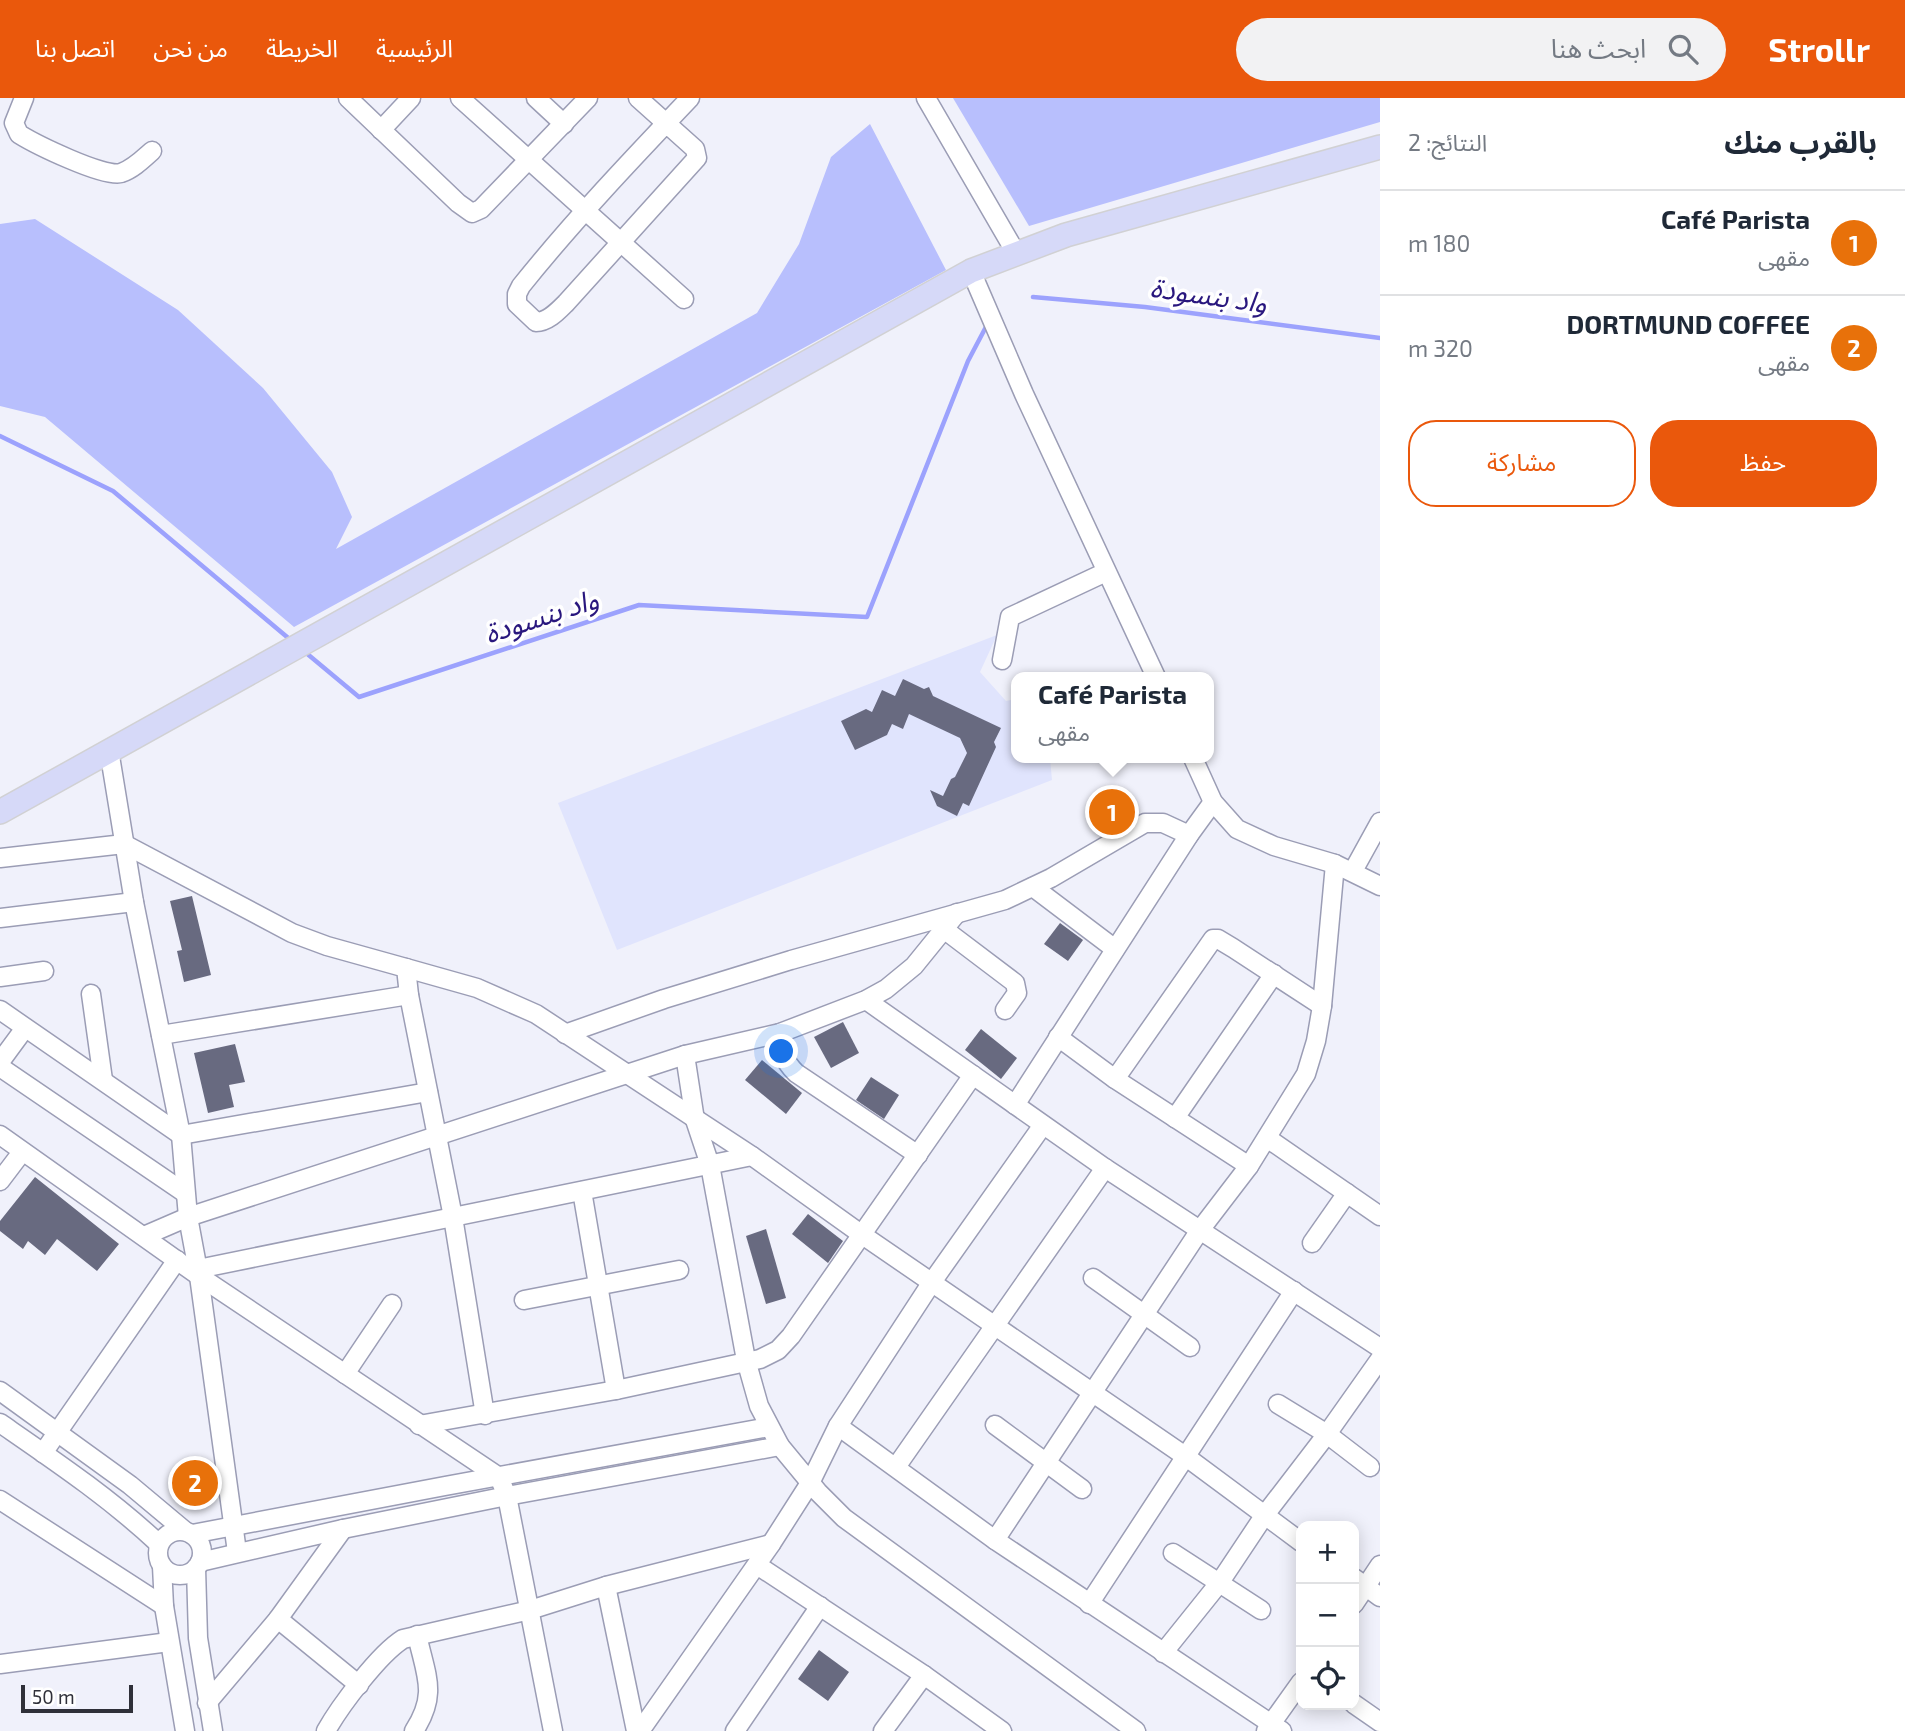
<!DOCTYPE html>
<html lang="ar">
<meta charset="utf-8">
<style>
body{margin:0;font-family:"Exo 2","Noto Sans Arabic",sans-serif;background:#f2f2f3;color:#1f2937;direction:rtl}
.controls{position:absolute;right:21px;bottom:21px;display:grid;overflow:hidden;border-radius:14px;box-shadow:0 4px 18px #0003}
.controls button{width:63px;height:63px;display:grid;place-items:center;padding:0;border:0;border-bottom:2px solid #e0e1e3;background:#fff;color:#1f2937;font:35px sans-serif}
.scale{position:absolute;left:21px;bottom:18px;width:112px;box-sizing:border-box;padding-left:7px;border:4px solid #2f3039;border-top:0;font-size:19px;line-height:24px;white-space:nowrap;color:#2f3039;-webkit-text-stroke:5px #fff;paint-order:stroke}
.you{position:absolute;left:782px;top:954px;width:24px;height:24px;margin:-18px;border:5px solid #fff;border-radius:50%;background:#1a73e8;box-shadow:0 0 0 10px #1a73e833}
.badge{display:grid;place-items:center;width:46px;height:46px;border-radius:50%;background:#ea580c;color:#fff;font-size:23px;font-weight:700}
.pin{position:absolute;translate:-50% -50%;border:4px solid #fff;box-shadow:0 2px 7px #0006}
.popup{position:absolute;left:1011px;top:574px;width:203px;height:91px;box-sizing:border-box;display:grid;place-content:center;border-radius:14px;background:#fff;filter:drop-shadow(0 2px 5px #0005);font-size:23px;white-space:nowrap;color:#747a83}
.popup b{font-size:26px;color:#1f2937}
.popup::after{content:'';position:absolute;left:50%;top:100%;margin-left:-14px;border:14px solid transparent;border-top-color:#fff}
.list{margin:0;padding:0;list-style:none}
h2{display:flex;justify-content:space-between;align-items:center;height:91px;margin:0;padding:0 28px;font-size:30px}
h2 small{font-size:23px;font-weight:400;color:#747a83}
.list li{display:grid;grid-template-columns:46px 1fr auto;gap:21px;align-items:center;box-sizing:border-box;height:105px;padding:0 28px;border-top:2px solid #e0e1e3}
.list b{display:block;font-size:26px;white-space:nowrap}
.list p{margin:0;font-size:23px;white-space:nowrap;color:#747a83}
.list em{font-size:23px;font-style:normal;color:#747a83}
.actions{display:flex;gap:14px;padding:21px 28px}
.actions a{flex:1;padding:16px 0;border:2px solid #ea580c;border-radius:28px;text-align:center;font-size:24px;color:#ea580c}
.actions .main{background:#ea580c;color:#fff}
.icon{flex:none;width:38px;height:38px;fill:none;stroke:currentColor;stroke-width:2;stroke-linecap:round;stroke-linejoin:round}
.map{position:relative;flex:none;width:1380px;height:1633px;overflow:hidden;direction:ltr}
header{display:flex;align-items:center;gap:42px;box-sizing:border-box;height:98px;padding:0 35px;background:#ea580c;color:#fff}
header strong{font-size:33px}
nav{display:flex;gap:38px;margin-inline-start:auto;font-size:24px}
.search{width:490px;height:63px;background:#f2f2f3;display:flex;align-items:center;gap:18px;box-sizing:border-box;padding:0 24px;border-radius:38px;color:#747a83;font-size:26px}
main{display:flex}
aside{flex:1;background:#fff}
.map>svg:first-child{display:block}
</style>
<header>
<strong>Strollr</strong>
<div class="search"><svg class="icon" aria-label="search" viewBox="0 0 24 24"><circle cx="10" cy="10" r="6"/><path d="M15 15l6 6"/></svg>ابحث هنا</div>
<nav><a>الرئيسية</a><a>الخريطة</a><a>من نحن</a><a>اتصل بنا</a></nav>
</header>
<main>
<aside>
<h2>بالقرب منك<small>النتائج: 2</small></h2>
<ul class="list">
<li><span class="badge" style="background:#e8710a">1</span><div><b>Café Parista</b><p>مقهى</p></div><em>180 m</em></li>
<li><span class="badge" style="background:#e8710a">2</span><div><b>DORTMUND COFFEE</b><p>مقهى</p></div><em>320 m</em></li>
</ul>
<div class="actions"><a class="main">حفظ</a><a>مشاركة</a></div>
</aside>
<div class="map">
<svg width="1380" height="1633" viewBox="0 0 1380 1633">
<rect width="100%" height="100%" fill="#f0f1fb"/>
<polygon fill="#e0e4fd" points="997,537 980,574 1006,603 1016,601 1016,660 1050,660 1052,682 617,852 558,705"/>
<g fill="#b8bffd">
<polygon points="953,0 1380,0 1380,24 1029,128"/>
<polygon points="870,26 946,172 294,529 45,319 0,308 0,126 35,121 178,212 263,290 332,374 352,419 336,451 757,215 799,146 831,59"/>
</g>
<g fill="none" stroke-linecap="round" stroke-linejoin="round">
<g stroke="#9ca2fd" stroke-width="4.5">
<polyline points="1033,199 1145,209 1380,240"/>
<polyline points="0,338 113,393 293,544"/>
<polyline points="305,554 359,599 639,507 867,519 968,263 988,225"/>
</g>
</g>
<g fill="#686a80">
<polygon points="903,581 924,591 929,589 933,598 1001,630 994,644 996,649 969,708 963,705 957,718 937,708 930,692 943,698 951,681 955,679 967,655 960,640 909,616 903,631 892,626 887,637 855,652 841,623 866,611 872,614 882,592 895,598"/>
<polygon points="192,798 211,877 184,884 177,853 182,852 170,803"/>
<polygon points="1060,825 1083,842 1068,863 1044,846"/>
<polygon points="843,924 859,955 831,970 814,939"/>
<polygon points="981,931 1017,960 1001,981 965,952"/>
<polygon points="235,946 245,984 229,987 234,1009 208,1015 194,955"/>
<polygon points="762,962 802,995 786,1016 745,982"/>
<polygon points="871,979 899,997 884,1021 856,1002"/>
<polygon points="35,1079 119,1146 97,1173 57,1141 45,1157 28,1143 23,1151 0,1133 0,1123"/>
<polygon points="808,1116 843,1143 828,1165 792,1136"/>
<polygon points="766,1131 786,1200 766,1206 746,1138"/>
<polygon points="819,1552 849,1574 828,1603 798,1581"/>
</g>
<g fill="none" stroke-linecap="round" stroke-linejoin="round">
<defs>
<g id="minor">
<path d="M24 0 14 25 19 36C35 46 104 80 121 75 133 71 143 61 152 53"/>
<polyline points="348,0 458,105 472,115 481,111 588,0"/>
<polyline points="460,0 684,201"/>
<polyline points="536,0 564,26"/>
<path d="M638 0 695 51 697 60 566 205C558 213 548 224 536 224L517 206V196L521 188C574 122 632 61 690 0"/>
<polyline points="926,0 1016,155"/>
<polyline points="381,32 411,0"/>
<polyline points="971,173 1024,296 1156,579"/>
<polyline points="1002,562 1010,519 1106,474"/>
<polyline points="109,652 134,804 181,1037 188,1119 199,1178 237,1454"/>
<polyline points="1193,660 1213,704 1237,731 1274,748 1335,766 1380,788"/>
<polyline points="0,760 124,746 292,835 327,848 406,870 409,897 453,1119 485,1317"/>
<polyline points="1353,773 1380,724"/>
<polyline points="1033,789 1115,851"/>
<polyline points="0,820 134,804"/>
<polyline points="945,832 1015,885 1017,895 1005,912"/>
<polyline points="406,870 477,890 536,916 752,1058 861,1136 1185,1358 1301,1444"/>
<polyline points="0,879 44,873"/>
<polyline points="91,896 103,982"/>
<polyline points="866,902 1105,1070 1380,1250"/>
<polyline points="0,912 181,1037 428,994"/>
<path d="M780 935C780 953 784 963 796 975L918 1057"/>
<polyline points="565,936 664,901 791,862 1005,802 1051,780 1145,725 1163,725 1189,737"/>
<polyline points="161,937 409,897"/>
<polyline points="1058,939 1115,981 1249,1068"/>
<polyline points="685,957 695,1022 710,1067 746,1262 759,1308 780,1348 818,1394 844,1420 1136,1633"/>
<polyline points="0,964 25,930"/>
<polyline points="0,969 185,1095"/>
<polyline points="1115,981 1213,841 1218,841 1233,850 1322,908"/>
<polyline points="1015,1007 1189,737 1213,704"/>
<polyline points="1175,1020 1274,876"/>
<polyline points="0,1037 199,1178 499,1379 507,1398 553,1633"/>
<polyline points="1267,1040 1380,1118"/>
<polyline points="0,1083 22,1054"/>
<polyline points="582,1093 616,1292"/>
<polyline points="144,1138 188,1119 685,957 780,935 866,902 886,891 914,868 957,815"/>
<polyline points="1312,1145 1347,1095"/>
<polyline points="198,1171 752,1058"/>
<polyline points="1093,1180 1190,1249"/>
<polyline points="524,1202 679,1172"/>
<polyline points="345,1276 392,1206"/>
<polyline points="0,1293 130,1387 185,1433"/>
<polyline points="1278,1306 1327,1336 1370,1369"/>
<path d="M0 1325C55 1363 110 1400 159 1446"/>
<polyline points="419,1327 616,1292 760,1261 778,1252 791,1238 973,977"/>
<polyline points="995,1327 1082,1391"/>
<polyline points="838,1328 995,1442 1282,1633"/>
<polyline points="43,1355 177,1162"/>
<polyline points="896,1369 1105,1070"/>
<polyline points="0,1402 164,1508"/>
<circle cx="180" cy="1455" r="22"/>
<polyline points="192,1436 445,1388 769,1329"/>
<polyline points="995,1442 1200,1132 1249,1068 1306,976 1316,943 1322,908 1335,766"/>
<polyline points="1173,1455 1261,1512"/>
<polyline points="200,1464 343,1431 507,1398 780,1348"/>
<polyline points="757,1467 924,1577 1002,1633"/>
<polyline points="162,1468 164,1508 185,1633"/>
<polyline points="196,1470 198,1540 213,1633"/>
<polyline points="1354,1480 1380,1499"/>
<polyline points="606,1488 636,1633"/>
<polyline points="1089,1506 1294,1193"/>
<polyline points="1354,1506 1380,1467"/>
<polyline points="278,1521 359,1587"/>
<polyline points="1163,1555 1220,1484 1264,1418 1327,1336 1380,1261"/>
<polyline points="0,1566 169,1544"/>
<polyline points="207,1605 278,1521 343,1431"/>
<polyline points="1354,1606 1380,1624"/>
<path d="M326 1633C340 1608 379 1556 403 1541L530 1512 606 1488 771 1446"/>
<path d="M414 1633C438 1596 426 1578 417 1537"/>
<polyline points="640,1633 771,1446 810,1385 838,1328 932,1184 1043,1027"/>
<polyline points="735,1633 820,1508"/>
<polyline points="883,1633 924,1577"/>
<polyline points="1266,1633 1301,1584"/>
</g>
<polyline id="major" points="0,714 971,173 1066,137 1380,49"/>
</defs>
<use href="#minor" stroke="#9b9db5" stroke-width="21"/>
<use href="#major" stroke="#d1d1d3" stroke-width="26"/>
<use href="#minor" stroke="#fff" stroke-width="18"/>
<use href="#major" stroke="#d6d9f8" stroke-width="23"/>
</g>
<g text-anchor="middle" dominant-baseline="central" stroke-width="7" stroke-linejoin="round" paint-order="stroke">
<g font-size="28" font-style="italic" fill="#29177e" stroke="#fff">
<text transform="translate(1209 196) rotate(8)">واد بنسودة</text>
<text transform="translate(541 517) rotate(-18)">واد بنسودة</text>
</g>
</g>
</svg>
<div class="controls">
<button>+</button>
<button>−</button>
<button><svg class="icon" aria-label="locate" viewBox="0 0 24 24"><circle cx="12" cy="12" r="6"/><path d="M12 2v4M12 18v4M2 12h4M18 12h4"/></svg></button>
</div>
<div class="scale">50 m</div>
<div class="you"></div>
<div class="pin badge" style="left:1112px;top:714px;background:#e8710a">1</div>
<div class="popup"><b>Café Parista</b>مقهى</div>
<div class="pin badge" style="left:195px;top:1385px;background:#e8710a">2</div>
</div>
</main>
